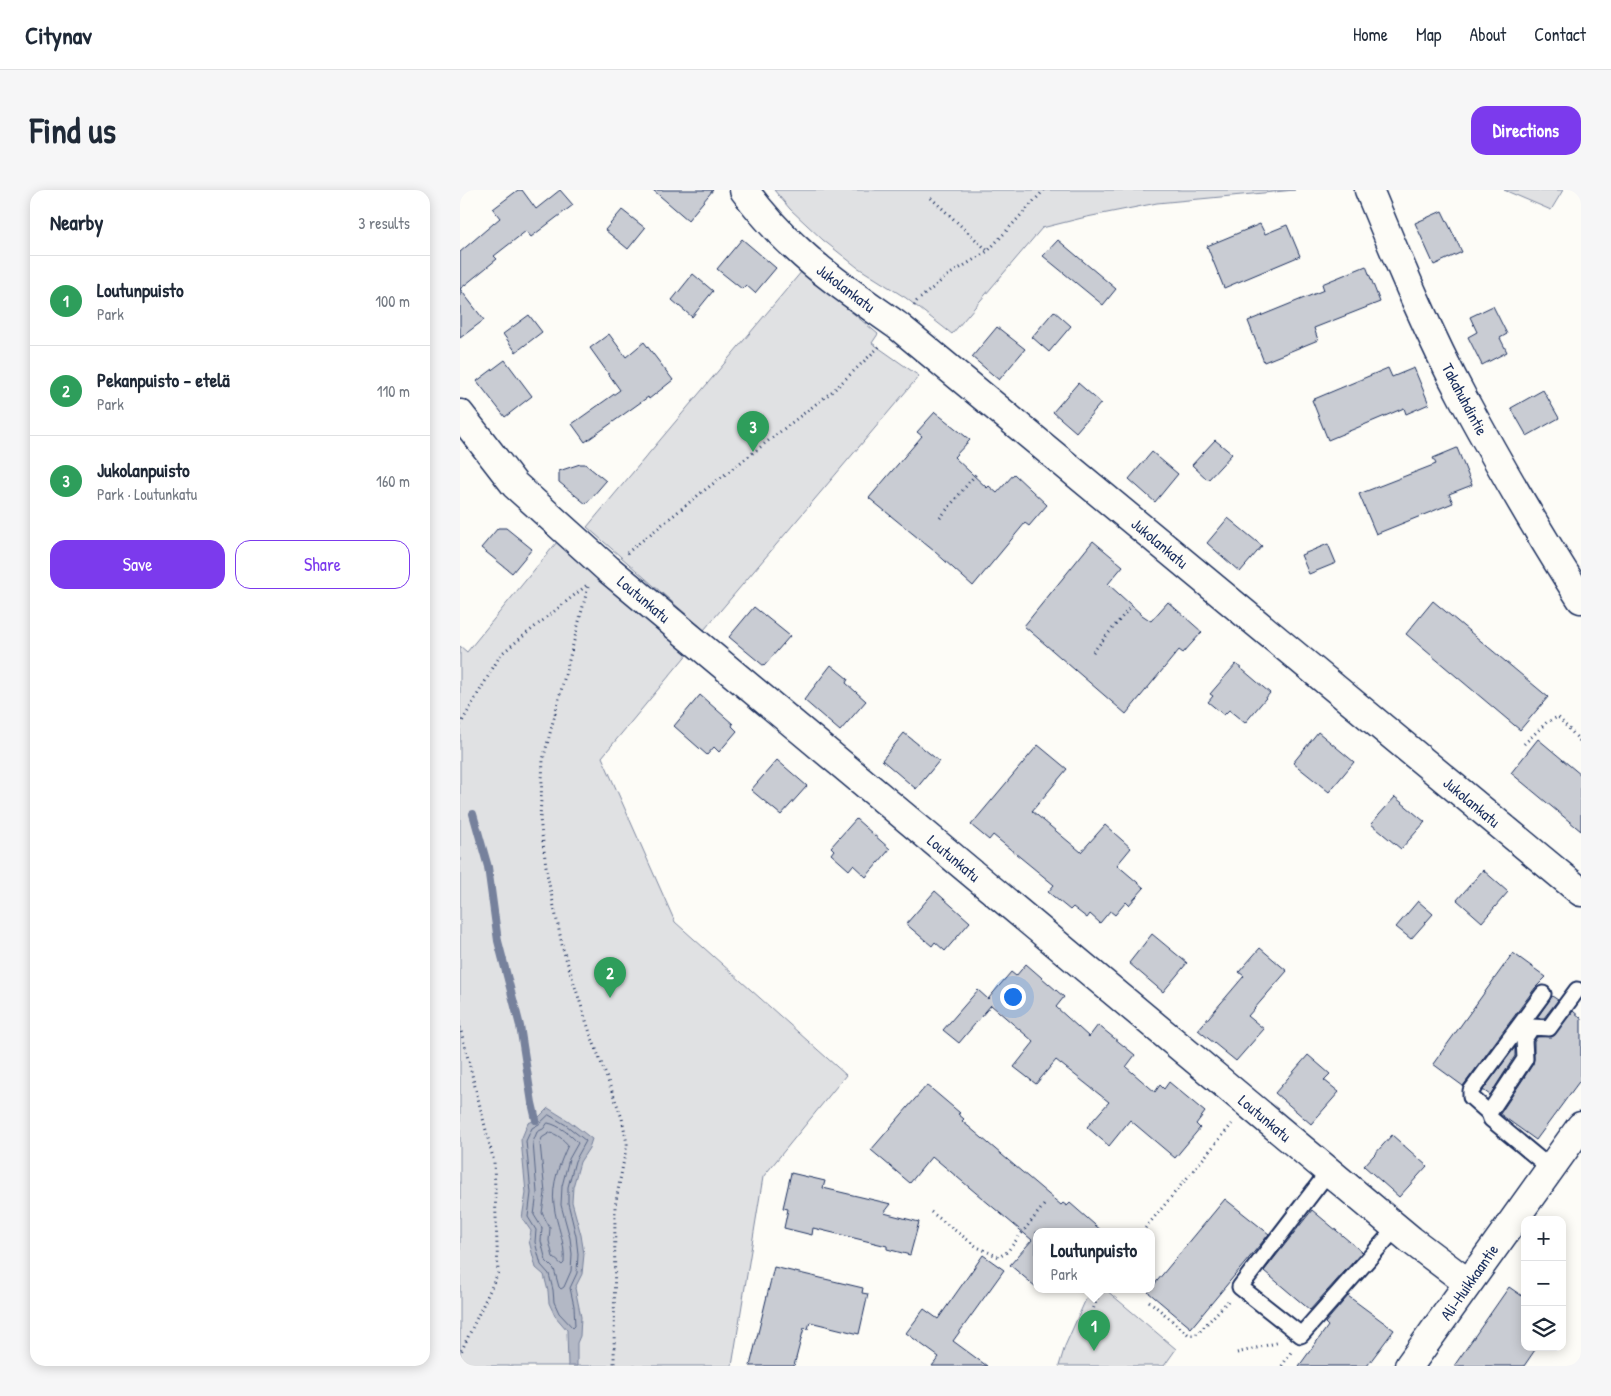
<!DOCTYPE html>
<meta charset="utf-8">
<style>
body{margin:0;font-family:"Patrick Hand",sans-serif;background:#f6f6f7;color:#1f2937}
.controls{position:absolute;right:15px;bottom:15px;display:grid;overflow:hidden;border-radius:10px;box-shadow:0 2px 12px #0003}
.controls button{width:45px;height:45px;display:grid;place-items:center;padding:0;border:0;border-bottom:1px solid #e0e1e3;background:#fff;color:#1f2937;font:25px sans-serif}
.you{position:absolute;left:552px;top:806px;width:18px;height:18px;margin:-12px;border:4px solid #fff;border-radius:50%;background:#1a73e8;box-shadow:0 0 0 8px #1a73e833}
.badge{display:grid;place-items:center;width:32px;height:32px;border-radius:50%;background:#7c3aed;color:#fff;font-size:16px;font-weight:700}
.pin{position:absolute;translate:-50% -41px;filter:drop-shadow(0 1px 2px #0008)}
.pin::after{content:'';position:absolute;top:26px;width:18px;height:15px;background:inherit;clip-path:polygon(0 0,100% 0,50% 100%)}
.popup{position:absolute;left:573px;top:1038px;width:122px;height:65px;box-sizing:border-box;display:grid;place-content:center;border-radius:10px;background:#fff;filter:drop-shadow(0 1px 4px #0005);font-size:16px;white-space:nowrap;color:#747a83}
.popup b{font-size:19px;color:#1f2937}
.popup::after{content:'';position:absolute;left:50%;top:100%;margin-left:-10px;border:10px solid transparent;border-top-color:#fff}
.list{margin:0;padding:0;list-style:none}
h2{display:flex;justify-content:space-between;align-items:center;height:65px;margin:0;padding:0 20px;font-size:21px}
h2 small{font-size:16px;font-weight:400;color:#747a83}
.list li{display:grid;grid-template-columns:32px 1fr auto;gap:15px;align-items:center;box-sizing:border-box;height:90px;padding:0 20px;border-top:1px solid #e0e1e3}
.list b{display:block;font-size:19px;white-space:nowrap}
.list p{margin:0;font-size:16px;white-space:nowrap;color:#747a83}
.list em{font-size:16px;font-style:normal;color:#747a83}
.actions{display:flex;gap:10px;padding:15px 20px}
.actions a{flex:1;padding:11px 0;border:1px solid #7c3aed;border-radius:15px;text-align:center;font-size:18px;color:#7c3aed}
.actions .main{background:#7c3aed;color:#fff}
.icon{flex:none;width:28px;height:28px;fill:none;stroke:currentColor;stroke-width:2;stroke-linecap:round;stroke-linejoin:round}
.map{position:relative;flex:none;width:1121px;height:1176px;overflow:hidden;border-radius:15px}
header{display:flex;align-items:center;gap:30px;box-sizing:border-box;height:70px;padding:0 25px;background:#fff;border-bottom:1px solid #e0e1e3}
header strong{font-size:24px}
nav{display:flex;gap:28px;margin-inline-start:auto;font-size:18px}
.intro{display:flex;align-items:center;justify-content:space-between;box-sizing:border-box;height:120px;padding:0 30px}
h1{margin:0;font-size:35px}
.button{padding:12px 22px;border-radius:15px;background:#7c3aed;color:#fff;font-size:18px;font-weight:700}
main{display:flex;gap:30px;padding:0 30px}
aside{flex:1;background:#fff;border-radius:15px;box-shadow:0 2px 12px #0003}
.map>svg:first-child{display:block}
</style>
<header>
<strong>Citynav</strong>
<nav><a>Home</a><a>Map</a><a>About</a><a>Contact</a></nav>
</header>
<div class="intro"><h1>Find us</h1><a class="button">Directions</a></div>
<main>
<aside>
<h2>Nearby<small>3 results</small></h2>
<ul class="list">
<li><span class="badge" style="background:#2e9e5b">1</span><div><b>Loutunpuisto</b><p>Park</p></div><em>100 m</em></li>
<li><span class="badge" style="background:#2e9e5b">2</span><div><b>Pekanpuisto - etelä</b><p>Park</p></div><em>110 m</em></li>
<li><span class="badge" style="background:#2e9e5b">3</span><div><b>Jukolanpuisto</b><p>Park · Loutunkatu</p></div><em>160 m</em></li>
</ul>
<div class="actions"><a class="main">Save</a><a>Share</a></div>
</aside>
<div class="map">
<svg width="1121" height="1176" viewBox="0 0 1121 1176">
<rect width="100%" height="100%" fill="#fdfcf7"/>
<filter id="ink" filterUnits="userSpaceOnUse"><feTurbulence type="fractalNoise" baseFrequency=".02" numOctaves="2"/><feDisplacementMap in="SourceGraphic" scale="10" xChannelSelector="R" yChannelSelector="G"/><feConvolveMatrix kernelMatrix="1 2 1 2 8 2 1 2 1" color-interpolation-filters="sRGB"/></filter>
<g filter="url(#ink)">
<g fill="#e0e1e3" stroke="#7e88a0">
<polygon points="314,0 835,0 697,13 622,28 582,38 492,144 446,108 397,77 363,50 330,19"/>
<polygon points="1044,0 1103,0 1091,20"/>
<polygon points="342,81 418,144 412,153 459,186 244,440 127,337"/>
<polygon points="97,352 229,462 142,567 215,732 386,885 303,987 272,1176 0,1176 0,456 7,462"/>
<polygon points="630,1100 646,1100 716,1159 704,1176 599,1176 605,1156"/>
</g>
<polygon fill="#b3b8c5" stroke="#76819c" points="88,918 109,931 132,949 129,958 120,972 113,997 112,1012 121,1045 124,1064 122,1084 115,1098 121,1127 120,1146 117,1153 117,1176 108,1176 107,1140 95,1126 89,1113 88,1101 84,1085 76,1078 69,1051 71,1041 62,1028 66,1003 61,950 68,933 76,930"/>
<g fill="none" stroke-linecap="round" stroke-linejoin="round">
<g stroke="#586687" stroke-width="1">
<polygon points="89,925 106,935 126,951 115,971 108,997 108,1013 116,1046 118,1064 117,1083 110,1098 114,1116 115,1136 113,1138 99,1123 94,1112 93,1100 89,1084 81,1075 75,1052 76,1040 68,1027 71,1003 66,951 72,938 79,934"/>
<path d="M88 933C99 935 111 945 118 953L109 969 102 996 101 1015 110 1048 112 1064 111 1081 104 1097 101 1099 99 1097 94 1079 86 1071 81 1051 82 1038 74 1025 77 1003 73 952 77 942 83 939Z"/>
<path d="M90 943C96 943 104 950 108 955 100 973 91 994 94 1015 96 1035 106 1052 104 1073L102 1075 93 1067 89 1051 90 1038 82 1023 85 1003 80 953 82 948Z"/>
</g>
<polyline stroke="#76819c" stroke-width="8" points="13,624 28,677 38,751 60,836 72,913 76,930"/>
</g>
<g fill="#c9ccd3" stroke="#1b2f5e">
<polygon points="58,0 62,0 76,19 100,0 113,15 71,47 66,41 34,66 37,69 0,99 0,62 40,28 33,19"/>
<polygon points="193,0 253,0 228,30"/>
<polygon points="162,20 185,38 168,59 145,40"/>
<polygon points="982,21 1002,62 974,75 955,33"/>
<polygon points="800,34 805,44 827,35 840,66 764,98 747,56"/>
<polygon points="282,49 316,78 295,103 286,95 282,99 257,79"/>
<polygon points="598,50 656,99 643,115 583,66"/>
<polygon points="906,76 920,112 854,138 858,150 804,172 788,131 864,100 862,94"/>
<polygon points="233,84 253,101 232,127 212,110"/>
<polygon points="0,99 24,130 0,148"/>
<polygon points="1033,116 1047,144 1040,148 1047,162 1022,175 1008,147 1017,142 1010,127"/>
<polygon points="594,121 611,136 589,162 572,147"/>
<polygon points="69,125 82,142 56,162 43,144"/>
<polygon points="537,137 565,159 539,190 512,167"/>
<polygon points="149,144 166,167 184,152 213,190 189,209 188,207 125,252 112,234 160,200 130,158"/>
<polygon points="45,170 72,206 45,227 17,191"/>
<polygon points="928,178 932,187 954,178 969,214 946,224 944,218 868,250 852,210"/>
<polygon points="618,193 641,213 616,242 593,222"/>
<polygon points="1083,200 1099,228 1067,246 1051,218"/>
<polygon points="475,222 510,250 494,267 527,298 529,296 537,303 554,284 587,315 569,336 565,333 513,396 474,361 409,308 462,246 457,242"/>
<polygon points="755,250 772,264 748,290 732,275"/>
<polygon points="997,258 1012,295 989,304 993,313 916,344 899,304 976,274 973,268"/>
<polygon points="692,262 718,284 695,312 669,289"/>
<polygon points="120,274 125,274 146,291 126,314 99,292 99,281"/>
<polygon points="768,328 802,356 780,382 747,353"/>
<polygon points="38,338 46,338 72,359 52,383 21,358"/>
<polygon points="633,351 663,376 648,394 682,425 691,431 708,412 742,442 723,463 719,460 666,524 564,436"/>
<polygon points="868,354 876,373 849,384 841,365"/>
<polygon points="973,411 1088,507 1060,540 946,444"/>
<polygon points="294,417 330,446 304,476 269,447"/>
<polygon points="776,474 810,503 785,533 769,520 764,525 748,512 753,506 750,504"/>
<polygon points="371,475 388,489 386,493 406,511 380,541 344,510"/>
<polygon points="240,505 273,534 272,536 277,541 259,562 254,557 247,565 214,536"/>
<polygon points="858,542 894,572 869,602 833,573"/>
<polygon points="444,543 479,571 456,599 422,570"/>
<polygon points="1078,549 1121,585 1121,641 1051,583"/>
<polygon points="578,555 607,579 572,621 621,662 645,635 671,658 657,675 684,698 669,715 666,712 655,725 650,721 640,733 630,724 627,728 613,717 610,720 588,702 594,695 533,645 529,650 511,635"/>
<polygon points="317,570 347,596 321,625 291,600"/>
<polygon points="935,607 965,632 941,659 911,634"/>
<polygon points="396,629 430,659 406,687 393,675 389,680 371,664 374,660 371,657"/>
<polygon points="1023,680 1048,702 1022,732 997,710"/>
<polygon points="475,701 510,732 485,761 475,752 472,756 446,734"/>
<polygon points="958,711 973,724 951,749 936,737"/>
<polygon points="692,744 727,773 703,802 669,773"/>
<polygon points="800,758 827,781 788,826 804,839 776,871 738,840 784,786 779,782"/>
<polygon points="1053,763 1086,787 1075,798 1003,896 973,874"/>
<polygon points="566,774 604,807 596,817 629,847 638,835 675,865 666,877 695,902 700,895 704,899 709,892 745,922 736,934 740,938 715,968 670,930 649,956 627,937 649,912 596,870 576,894 554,877 574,852 531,815 499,853 483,840 518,800 528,809 551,782 556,786"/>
<polygon points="1092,806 1098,810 1084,828 1077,828"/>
<polygon points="1113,821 1121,828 1121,889 1076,950 1040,924 1073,874 1074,869 1074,852 1077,847 1093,846"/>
<polygon points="1055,857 1055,866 1030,905 1023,900"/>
<polygon points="848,865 870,884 864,890 879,902 851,934 815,903"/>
<polygon points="467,895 500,923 498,924 504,929 502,931 601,1015 603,1013 607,1016 610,1013 643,1042 576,1042 576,1097 550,1075 572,1050 472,966 450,993 411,960"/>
<polygon points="932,945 967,976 939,1007 904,976"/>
<polygon points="331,983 365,991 363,998 431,1014 424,1023 459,1032 450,1065 427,1059 427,1056 353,1038 352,1045 324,1038 328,1019 323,1018"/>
<polygon points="765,1009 809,1044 731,1138 688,1102"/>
<polygon points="852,1020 902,1062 850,1120 804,1081"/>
<polygon points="523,1065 544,1080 493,1151 527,1176 472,1176 479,1167 446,1143 464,1119 478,1129"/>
<polygon points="314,1077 403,1098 402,1103 408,1104 399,1144 350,1132 348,1139 344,1138 334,1176 290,1176"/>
<polygon points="1049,1097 1065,1108 1065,1157 1077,1157 1064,1176 994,1176"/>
<polygon points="888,1106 934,1140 907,1176 839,1176 868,1136 865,1133"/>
</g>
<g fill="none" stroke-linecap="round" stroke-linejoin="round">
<defs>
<g id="lane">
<polyline points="1029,923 1011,907 1011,901 1083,804"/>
<polyline points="1090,978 1031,929 1029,923 1065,869 1064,849 1072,837 1089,838 1117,800"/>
<polyline points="869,981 780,1097 841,1145 936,1038"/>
</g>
<g id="street">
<path d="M284 0C299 20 316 40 335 57 366 87 403 111 438 136L1121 702"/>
<polyline points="0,224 55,295 148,379 951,1050 1008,1093"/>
</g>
<g id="secondary">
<path d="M909 0C938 70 967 141 1003 208 1040 276 1079 344 1121 409"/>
<polyline points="949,1176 1121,936"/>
</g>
</defs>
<use href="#lane" stroke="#1b2f5e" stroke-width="19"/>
<use href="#street" stroke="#1b2f5e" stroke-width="31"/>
<use href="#secondary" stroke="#1b2f5e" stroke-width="31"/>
<g stroke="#1b2f5e" stroke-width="3" stroke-dasharray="1 4" stroke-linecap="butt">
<polyline points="471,8 528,61"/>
<polyline points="454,116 457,111 487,86 528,61 584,0"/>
<polyline points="480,328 516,284"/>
<polyline points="167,363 241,303 374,200 421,155"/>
<polyline points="128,397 83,570 80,629 87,684 103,759 130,843 162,928 167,954 155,1016 154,1176"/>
<polyline points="633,462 672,415"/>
<polyline points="0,535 41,464 127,395"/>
<polyline points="1064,554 1087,532 1098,527 1121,552"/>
<polyline points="0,837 34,972 38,1083 0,1164"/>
<polyline points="471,1022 517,1057 539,1067 547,1062 584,1015"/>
<polyline points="682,1042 772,934"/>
<polyline points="689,1111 729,1145 735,1145 740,1141 768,1111"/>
<polyline points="626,1147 628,1134 640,1100"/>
<polyline points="777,1163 820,1152"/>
<polyline points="822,1176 831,1162"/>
</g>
<use href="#lane" stroke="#fdfcf7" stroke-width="15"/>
<use href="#street" stroke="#fdfcf7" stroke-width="28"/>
<use href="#secondary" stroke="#fdfcf7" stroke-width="28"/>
</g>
</g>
<g text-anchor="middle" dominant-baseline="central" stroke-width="4" stroke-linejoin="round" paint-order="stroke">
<g font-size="16" fill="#1b2f5e" stroke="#fdfcf7">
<text transform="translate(386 98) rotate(37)">Jukolankatu</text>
<text transform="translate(1005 209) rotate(62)">Takahuhdintie</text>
<text transform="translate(700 353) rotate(40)">Jukolankatu</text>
<text transform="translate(184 409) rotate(40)">Loutunkatu</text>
<text transform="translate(1012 612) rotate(40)">Jukolankatu</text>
<text transform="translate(494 668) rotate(40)">Loutunkatu</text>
<text transform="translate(805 928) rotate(40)">Loutunkatu</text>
<text transform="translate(1009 1092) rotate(-55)">Ali-Huikkaantie</text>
</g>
</g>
</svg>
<div class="controls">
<button>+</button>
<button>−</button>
<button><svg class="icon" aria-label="layers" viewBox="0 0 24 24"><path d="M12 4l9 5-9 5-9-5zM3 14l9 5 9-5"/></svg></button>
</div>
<div class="you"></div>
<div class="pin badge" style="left:634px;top:1161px;background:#2e9e5b">1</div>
<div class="popup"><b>Loutunpuisto</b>Park</div>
<div class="pin badge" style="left:150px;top:808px;background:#2e9e5b">2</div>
<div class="pin badge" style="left:293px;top:262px;background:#2e9e5b">3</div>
</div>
</main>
